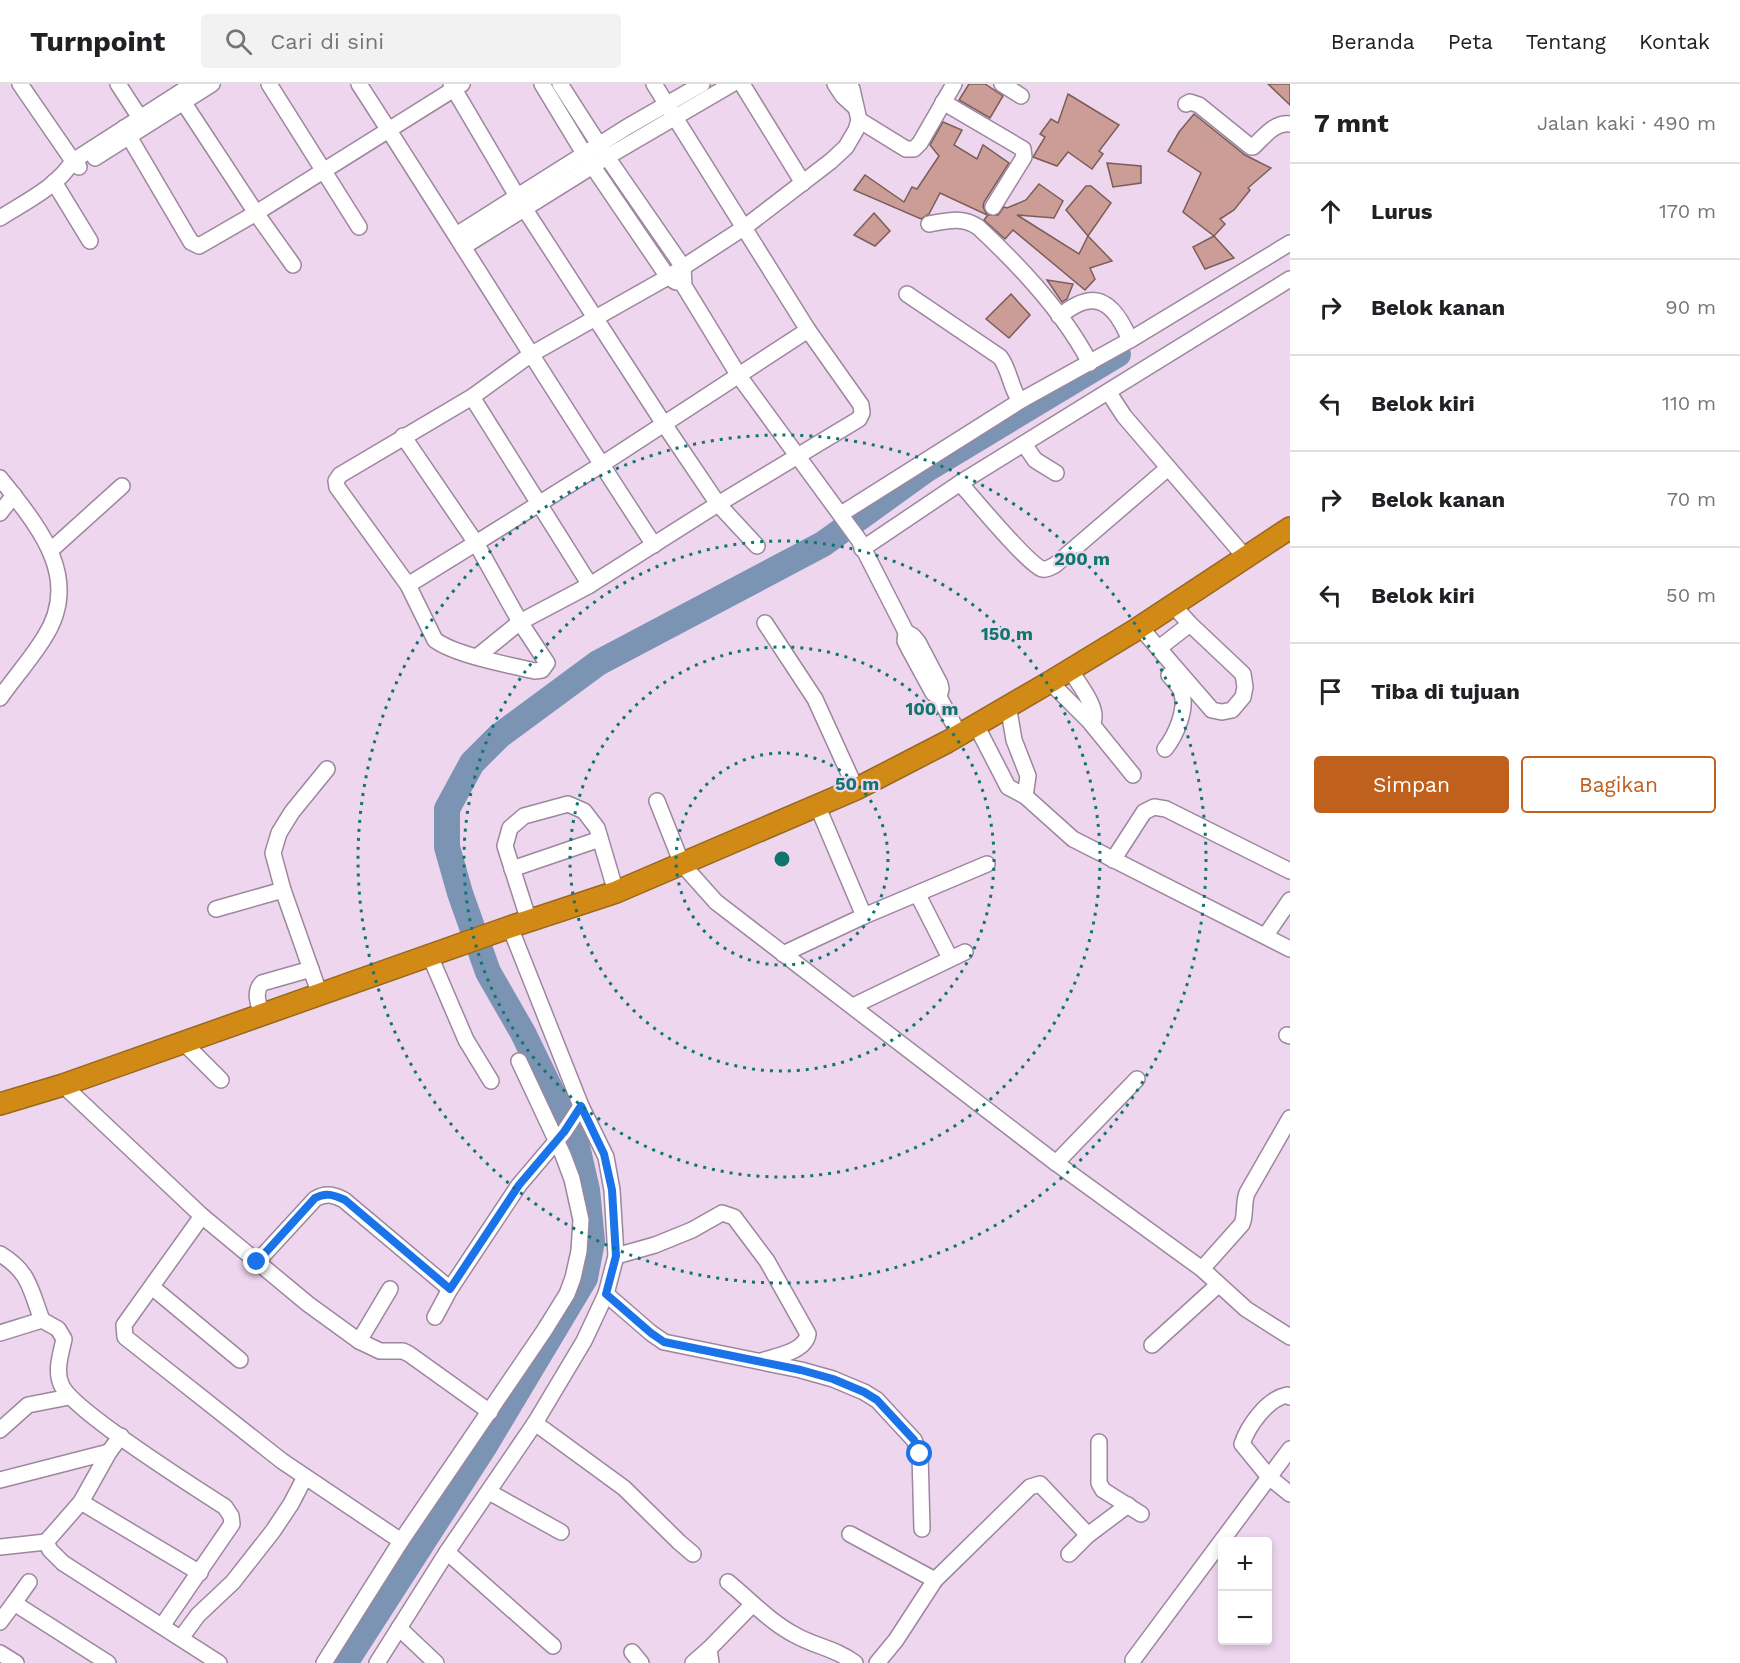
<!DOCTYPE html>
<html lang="id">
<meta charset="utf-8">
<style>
body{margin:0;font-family:"Work Sans",sans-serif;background:#f2f2f2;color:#202124}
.controls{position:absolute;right:18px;bottom:18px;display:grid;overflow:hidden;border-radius:6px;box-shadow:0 3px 9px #0003}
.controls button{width:54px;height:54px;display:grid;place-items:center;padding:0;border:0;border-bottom:2px solid #e0e0e0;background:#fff;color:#202124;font:30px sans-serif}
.stop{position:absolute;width:18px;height:18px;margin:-14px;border:4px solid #1a73e8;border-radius:50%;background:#fff}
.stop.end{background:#1a73e8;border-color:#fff;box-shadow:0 2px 6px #0008}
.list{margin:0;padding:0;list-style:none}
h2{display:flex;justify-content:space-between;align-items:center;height:78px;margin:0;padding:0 24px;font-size:26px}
h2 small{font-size:20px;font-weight:400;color:#757577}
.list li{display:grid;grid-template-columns:39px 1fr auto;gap:18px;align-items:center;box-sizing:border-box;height:96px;padding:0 24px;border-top:2px solid #e0e0e0}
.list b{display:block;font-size:22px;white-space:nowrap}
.list em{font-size:20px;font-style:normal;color:#757577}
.actions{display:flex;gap:12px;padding:18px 24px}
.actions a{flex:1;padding:14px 0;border:2px solid #c0601d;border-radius:6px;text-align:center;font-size:21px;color:#c0601d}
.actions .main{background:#c0601d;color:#fff}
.icon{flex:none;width:33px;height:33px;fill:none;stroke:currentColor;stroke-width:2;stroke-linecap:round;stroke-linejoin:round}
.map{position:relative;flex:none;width:1290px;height:1579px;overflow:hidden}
header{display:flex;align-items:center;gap:36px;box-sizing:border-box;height:84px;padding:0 30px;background:#fff;border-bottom:2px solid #e0e0e0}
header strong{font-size:28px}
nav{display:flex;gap:33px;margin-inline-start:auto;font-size:21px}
.search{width:420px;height:54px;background:#f2f2f2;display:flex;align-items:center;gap:15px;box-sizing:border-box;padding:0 21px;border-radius:6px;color:#757577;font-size:22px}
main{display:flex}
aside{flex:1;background:#fff}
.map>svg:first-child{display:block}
</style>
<header>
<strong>Turnpoint</strong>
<div class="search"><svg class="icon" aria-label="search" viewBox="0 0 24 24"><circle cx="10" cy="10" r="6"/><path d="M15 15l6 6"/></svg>Cari di sini</div>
<nav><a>Beranda</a><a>Peta</a><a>Tentang</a><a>Kontak</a></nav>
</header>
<main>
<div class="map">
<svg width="1290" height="1579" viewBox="0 0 1290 1579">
<rect width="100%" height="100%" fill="#edd6ee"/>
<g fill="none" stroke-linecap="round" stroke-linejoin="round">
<polyline stroke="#7c94b4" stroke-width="26" points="345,1579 484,1363 585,1194 592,1157 587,1106 576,1058 523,949 488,888 460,809 447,763 447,725 472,679 499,652 598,579 823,460 927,385 1118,270"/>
</g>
<g fill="#cb9d96" stroke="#7b5d58" stroke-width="1.5">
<polygon points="969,0 985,0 1003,12 990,34 959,16"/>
<polygon points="1268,0 1290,0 1290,21"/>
<polygon points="1068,10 1119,41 1099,67 1103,70 1092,85 1068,68 1057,82 1033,73 1045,53 1040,50 1051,35 1058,39"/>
<polygon points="1194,30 1245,71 1271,84 1248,104 1250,106 1234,126 1220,135 1225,140 1214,152 1183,128 1201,89 1168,67 1179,48"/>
<polygon points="943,38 962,46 954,61 977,75 983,61 1009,79 984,118 983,123 987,131 940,109 929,130 921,135 854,106 865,91 904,118 912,103 917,105 939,72 930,61"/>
<polygon points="1107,79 1141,82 1141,99 1113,103"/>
<polygon points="1039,100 1063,117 1054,134 1017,131 1079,170 1088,152 1112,177 1090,184 1095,195 1085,206 1013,146 1005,155 984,136 988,131 998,131 1004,123 1007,124 1026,116"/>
<polygon points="1086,102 1091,102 1111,119 1088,152 1066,126"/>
<polygon points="874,129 890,147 875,162 854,151"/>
<polygon points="1214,152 1234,174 1205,185 1193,163"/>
<polygon points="1047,196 1073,200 1067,215 1062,218"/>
<polygon points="1011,210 1030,231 1009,254 986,235"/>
</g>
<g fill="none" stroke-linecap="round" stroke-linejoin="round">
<defs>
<g id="minor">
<polyline points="20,0 73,77 79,83"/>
<polyline points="118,0 144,40"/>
<polyline points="269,0 359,143"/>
<path d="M359 0C458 153 554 309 654 461"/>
<polyline points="451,0 524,124 664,340 718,420 757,462"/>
<polyline points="542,0 585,71 668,193 676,198"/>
<polyline points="560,0 607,73 683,183 684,202 739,292 859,456 906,548 913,552 918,558 940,600 941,605 939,613"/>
<polyline points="742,0 803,99"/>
<polyline points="835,0 843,12 855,23"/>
<polyline points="1002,0 1021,12"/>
<polyline points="178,10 256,129 293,181"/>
<polyline points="943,18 1023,65 1024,73 993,123"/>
<path d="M1186 20 1190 18 1199 21 1251 63H1253C1264 53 1274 38 1290 40"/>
<polyline points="859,36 906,65 914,65 920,59 954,0"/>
<polyline points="124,44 191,158 199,162 256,129 462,0"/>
<polyline points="95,74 212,0"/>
<polyline points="54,98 90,157"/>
<path d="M0 134C25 118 57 103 73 77L193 0"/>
<path d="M929 140C947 137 962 132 978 143 1019 181 1064 229 1090 279"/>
<polyline points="456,151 627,43 702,0"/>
<polyline points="463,163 607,73 732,0"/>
<path d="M907 210 1000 273C1010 286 1010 303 1020 317"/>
<path d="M1059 232C1067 227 1075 220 1084 218 1108 210 1122 237 1130 256"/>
<path d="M808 246 601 381 476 459 520 538 547 579 542 586 535 587C509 581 455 571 435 556L408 501 337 403 336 397 340 391 472 313 530 271 668 193 745 143 831 77 846 63 856 46 859 36 852 5 849 0"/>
<polyline points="1109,309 1124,332 1245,473"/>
<polyline points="472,313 590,501"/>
<polyline points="403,352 476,459 408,501"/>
<polyline points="1024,360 1035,376 1056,389"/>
<path d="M0 394C36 440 84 493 44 554 31 575 14 594 0 614"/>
<path d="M960 399C974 415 1027 479 1042 485 1047 486 1051 483 1055 481L1168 384"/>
<polyline points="0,429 14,411"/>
<polyline points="841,430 1020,317 1130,256 1290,159"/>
<polyline points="862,465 960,399 1290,195"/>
<polyline points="51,466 122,402"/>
<polyline points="765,539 815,615 856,705"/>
<polyline points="1140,543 1212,626 1222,628 1232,626 1243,613 1245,603 1243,590 1190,540 1173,521"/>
<polyline points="906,548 905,557 908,563 933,609 939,613 959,650"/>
<polyline points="1159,564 1190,540"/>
<polyline points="478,572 520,538 590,501 718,420 859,335 862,329 861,321 808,246 654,0"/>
<path d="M1070 586C1078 599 1101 626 1092 640"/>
<polyline points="1050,598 1090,638 1133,691"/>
<polyline points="1008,621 1014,656 1028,692 1025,712"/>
<polyline points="976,641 1008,703 1025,712 1073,755 1290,865"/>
<path d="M1165 665C1176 651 1188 624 1181 607 1179 601 1173 596 1169 591"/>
<polyline points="657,717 682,780 716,818 1056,1079 1202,1185 1246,1225 1290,1253"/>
<polyline points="817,721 864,832"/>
<polyline points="1113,776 1144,728 1154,723 1166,725 1290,787"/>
<polyline points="512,785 600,755"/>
<polyline points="918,811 950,874"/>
<polyline points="216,825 283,806"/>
<polyline points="529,837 505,762 510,744 524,732 568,720 584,727 597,744 616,808"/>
<polyline points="1266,851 1290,816"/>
<polyline points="783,870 864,832 987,780"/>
<polyline points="430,872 466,956 491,997"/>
<polyline points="320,911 283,806 273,769 279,749 292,728 327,685"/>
<polyline points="853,922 965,868"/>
<path d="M262 931C259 921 253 908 262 899L311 885"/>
<polyline points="1287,951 1290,952"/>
<polyline points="184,959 221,996"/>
<polyline points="63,1001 202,1132 308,1220 359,1257 380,1267 403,1267 409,1270 490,1328"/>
<polyline points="1056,1079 1137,995"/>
<polyline points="202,1132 124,1241 125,1253 282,1377 401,1457"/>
<path d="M0 1170C30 1188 30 1205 42 1236L58 1245 64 1255C61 1270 55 1286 61 1300 70 1325 196 1404 225 1423L231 1432 232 1440 162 1542"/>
<path d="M616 1172 655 1161 692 1146 722 1129 734 1133 767 1177 808 1250C805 1268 776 1272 761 1277"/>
<path d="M257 1178 315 1115C326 1108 334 1111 344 1116L450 1205"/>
<path d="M1202 1185 1242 1140C1246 1130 1243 1120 1247 1109L1290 1034"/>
<polyline points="152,1203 240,1276"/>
<polyline points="606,1210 651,1249 664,1258 801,1286 833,1295 864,1308 877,1316 914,1356 920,1370 922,1445"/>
<polyline points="435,1233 450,1205 519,1101 564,1048 581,1022"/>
<polyline points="0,1249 42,1236"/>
<polyline points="359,1257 390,1205"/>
<polyline points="1152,1261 1218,1201"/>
<path d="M1290 1313 1287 1311C1267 1315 1248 1342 1242 1360L1269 1393 1290 1410"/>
<polyline points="535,1339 624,1404 679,1458 693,1470"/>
<polyline points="0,1346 28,1321 69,1313"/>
<polyline points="121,1352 109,1368 81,1418 200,1489"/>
<polyline points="1099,1358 1099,1399 1103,1406 1141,1430"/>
<polyline points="0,1396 109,1368"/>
<polyline points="489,1408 561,1448"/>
<polyline points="81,1418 46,1458 50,1466 63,1479 219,1579"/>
<polyline points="850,1450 935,1496 1030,1403 1040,1400 1088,1451"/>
<polyline points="0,1463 46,1458"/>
<polyline points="447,1468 553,1562"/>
<polyline points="1069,1470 1088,1451 1128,1421"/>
<path d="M728 1498C750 1516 770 1538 795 1551 814 1562 837 1565 855 1579"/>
<polyline points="14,1519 29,1498"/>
<polyline points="0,1538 14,1519 108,1579"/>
<polyline points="399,1544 436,1579"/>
<polyline points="181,1554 198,1531 233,1498 273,1447 291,1420 305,1393"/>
<polyline points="632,1568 641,1579"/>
<polyline points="0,1569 16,1579"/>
<polyline points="1133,1576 1290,1365"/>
<polyline points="324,1579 401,1457 544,1247 567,1210 573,1194 579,1167 581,1136 572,1095 563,1071 519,977"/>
<polyline points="377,1579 447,1468 535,1339 584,1257 606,1210 616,1172 612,1106 606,1073 581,1022 510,843"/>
<polyline points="693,1579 709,1565"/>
<polyline points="711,1579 709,1565 753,1520"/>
<polyline points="877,1579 896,1556 935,1496"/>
</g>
<polyline id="highway" points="0,1020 63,1001 510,843 616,808 856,705 947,658 1050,598 1134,547 1290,444"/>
</defs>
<use href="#minor" stroke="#9c879e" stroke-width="18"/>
<use href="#highway" stroke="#98671e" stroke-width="24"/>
<use href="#minor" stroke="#fff" stroke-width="15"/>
<use href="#highway" stroke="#d18a16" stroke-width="21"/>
</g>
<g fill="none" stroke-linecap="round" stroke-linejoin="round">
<path stroke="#1a73e8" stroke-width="8" d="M257 1178 315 1114C326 1108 334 1111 345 1116L450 1205 519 1101 564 1048 581 1022 604 1070 612 1106 616 1172 606 1210 651 1249 664 1258 801 1286 833 1295 864 1308 877 1316 914 1356 920 1370"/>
</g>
<g fill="none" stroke="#0f766e" stroke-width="3" stroke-dasharray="3 6">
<circle cx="782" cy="775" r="106"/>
<circle cx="782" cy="775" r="212"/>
<circle cx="782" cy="775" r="318"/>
<circle cx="782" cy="775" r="424"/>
</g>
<circle cx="782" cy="775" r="9" fill="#0f766e" stroke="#edd6ee" stroke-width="3"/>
<g font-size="18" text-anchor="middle" font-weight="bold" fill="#0f766e" stroke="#edd6ee" stroke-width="4.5" stroke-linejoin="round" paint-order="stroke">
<text x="1082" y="481">200 m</text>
<text x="1007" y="556">150 m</text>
<text x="932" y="631">100 m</text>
<text x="857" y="706">50 m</text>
</g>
</svg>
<div class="controls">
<button>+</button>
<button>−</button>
</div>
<div class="stop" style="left:920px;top:1370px"></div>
<div class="stop end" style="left:257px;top:1178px"></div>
</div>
<aside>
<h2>7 mnt<small>Jalan kaki · 490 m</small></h2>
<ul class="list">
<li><svg class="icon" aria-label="ahead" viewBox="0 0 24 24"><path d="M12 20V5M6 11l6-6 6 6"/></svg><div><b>Lurus</b></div><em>170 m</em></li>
<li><svg class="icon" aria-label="right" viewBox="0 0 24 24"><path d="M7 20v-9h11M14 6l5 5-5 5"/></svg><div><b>Belok kanan</b></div><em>90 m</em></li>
<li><svg class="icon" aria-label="left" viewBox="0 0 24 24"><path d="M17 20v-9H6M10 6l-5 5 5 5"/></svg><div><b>Belok kiri</b></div><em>110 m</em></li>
<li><svg class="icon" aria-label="right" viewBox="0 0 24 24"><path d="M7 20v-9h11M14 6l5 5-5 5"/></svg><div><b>Belok kanan</b></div><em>70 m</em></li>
<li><svg class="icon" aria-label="left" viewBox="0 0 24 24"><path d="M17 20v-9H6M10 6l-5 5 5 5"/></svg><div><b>Belok kiri</b></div><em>50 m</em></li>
<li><svg class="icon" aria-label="arrive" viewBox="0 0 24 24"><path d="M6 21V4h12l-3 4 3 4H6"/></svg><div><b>Tiba di tujuan</b></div></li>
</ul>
<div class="actions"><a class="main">Simpan</a><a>Bagikan</a></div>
</aside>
</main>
